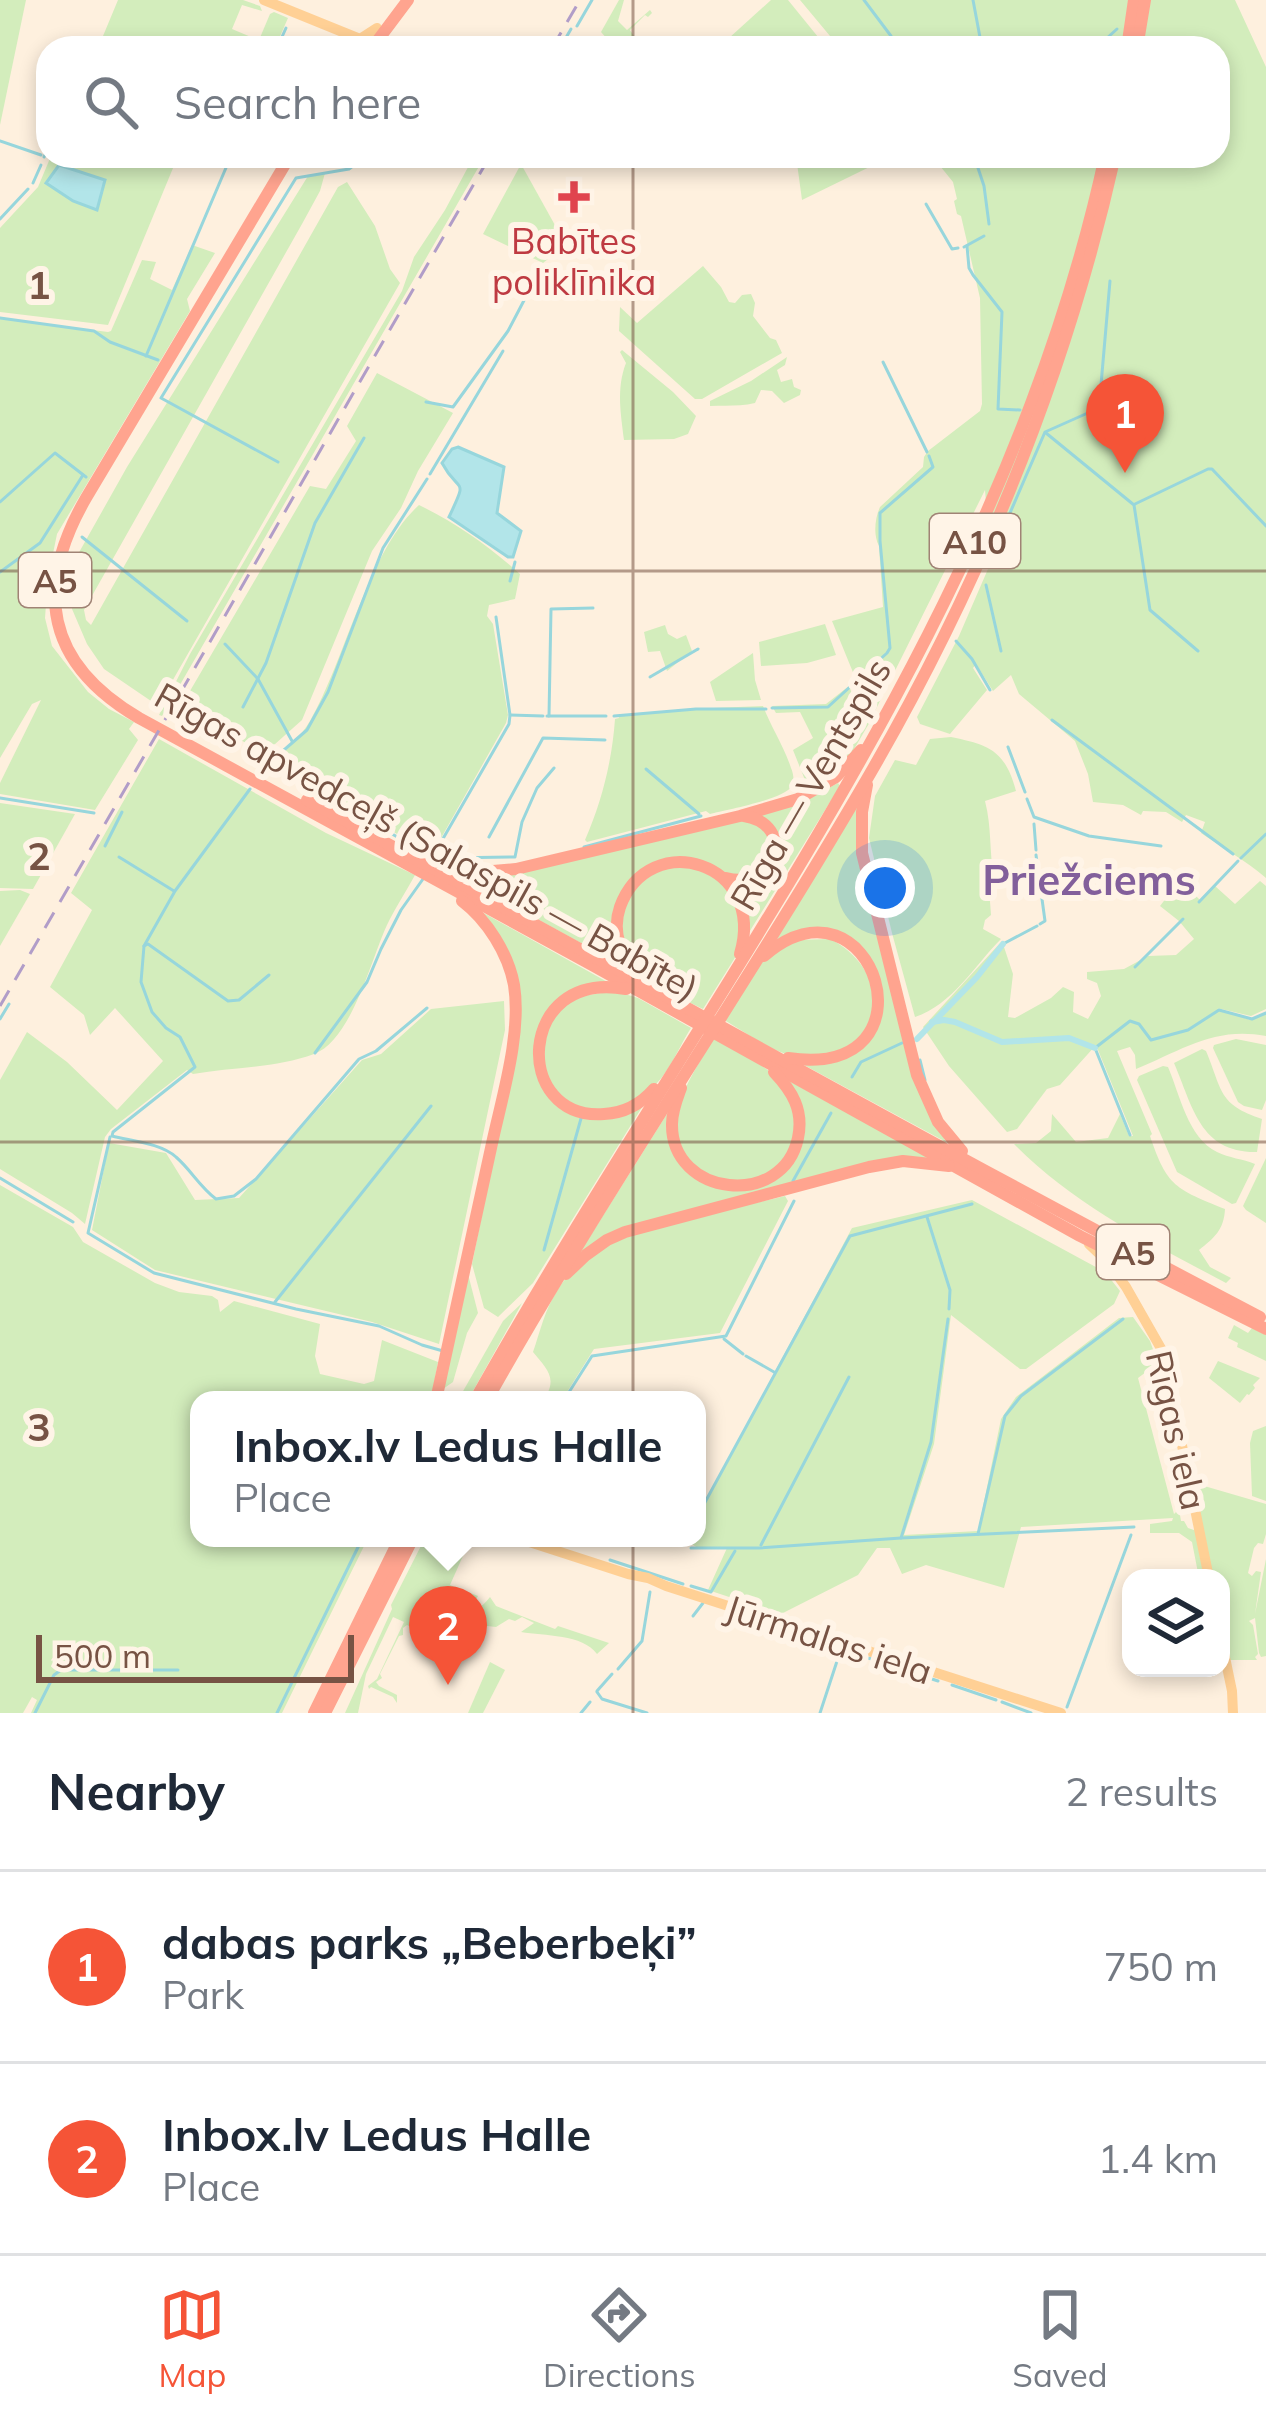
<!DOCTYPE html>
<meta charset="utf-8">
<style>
body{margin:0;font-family:Mulish,sans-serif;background:#f6f6f7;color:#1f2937}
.controls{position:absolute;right:36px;bottom:36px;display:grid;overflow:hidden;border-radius:24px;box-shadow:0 6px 18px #0003}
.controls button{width:108px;height:108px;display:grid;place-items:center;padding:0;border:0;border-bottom:3px solid #e0e1e3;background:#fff;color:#1f2937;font:60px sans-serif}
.scale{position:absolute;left:36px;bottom:30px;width:318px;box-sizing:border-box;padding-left:12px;border:6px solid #775344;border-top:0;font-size:33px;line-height:42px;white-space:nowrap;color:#775344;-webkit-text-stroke:9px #fff4e7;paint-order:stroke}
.you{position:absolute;left:885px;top:888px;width:42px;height:42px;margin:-30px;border:9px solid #fff;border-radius:50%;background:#1a73e8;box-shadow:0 0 0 18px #1a73e833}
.badge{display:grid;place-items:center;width:78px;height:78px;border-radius:50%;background:#f55437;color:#fff;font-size:39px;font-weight:700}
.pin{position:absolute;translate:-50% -99px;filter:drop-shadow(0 3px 6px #0008)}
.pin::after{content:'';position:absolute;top:63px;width:42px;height:36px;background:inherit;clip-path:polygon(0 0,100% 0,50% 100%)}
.popup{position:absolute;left:190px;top:1391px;width:516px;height:156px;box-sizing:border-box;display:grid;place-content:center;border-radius:24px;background:#fff;filter:drop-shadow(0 3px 9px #0005);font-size:39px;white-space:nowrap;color:#747a83}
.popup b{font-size:45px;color:#1f2937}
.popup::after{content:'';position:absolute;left:50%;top:100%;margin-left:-24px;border:24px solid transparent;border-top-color:#fff}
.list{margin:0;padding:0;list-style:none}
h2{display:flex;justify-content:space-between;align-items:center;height:156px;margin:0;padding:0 48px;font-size:51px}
h2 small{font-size:39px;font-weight:400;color:#747a83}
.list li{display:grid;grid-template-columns:78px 1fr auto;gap:36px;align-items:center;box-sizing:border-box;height:192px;padding:0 48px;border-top:3px solid #e0e1e3}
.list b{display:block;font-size:45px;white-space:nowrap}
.list p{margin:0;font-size:39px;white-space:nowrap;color:#747a83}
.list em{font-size:39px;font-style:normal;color:#747a83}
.icon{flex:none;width:66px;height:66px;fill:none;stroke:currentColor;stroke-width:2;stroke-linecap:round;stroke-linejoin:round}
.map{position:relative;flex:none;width:1266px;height:1713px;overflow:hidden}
.search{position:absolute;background:#fff;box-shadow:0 6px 18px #0003;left:36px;right:36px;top:36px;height:132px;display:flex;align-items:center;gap:30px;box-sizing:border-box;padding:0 42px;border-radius:36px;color:#747a83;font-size:45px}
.sheet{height:540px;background:#fff}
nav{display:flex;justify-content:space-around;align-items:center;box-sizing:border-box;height:168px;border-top:3px solid #e0e1e3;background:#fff;font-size:33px;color:#747a83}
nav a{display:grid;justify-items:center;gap:6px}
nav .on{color:#f55437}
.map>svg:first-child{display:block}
</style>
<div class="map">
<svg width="1266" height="1713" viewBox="0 0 1266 1713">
<rect width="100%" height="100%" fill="#fef0de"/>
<g fill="#d3edbc">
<polygon points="0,0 26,0 0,125"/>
<polygon points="118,0 243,0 260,6 262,11 242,5 232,29 251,37 246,48 98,48"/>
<polygon points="619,0 624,0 618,21 627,30 650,10 652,13 648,17 645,15 630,30 634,36 623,48 615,48 601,32"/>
<polygon points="771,0 788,0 827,48 718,48"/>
<path d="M800 0H1235L1266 67V878C1244 859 1224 849 1201 833L1205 822 1186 815 1182 822 1166 812 1143 811 1141 815 1123 805 1093 802 1088 774 1075 741 1019 694 1011 675 993 691 976 664 973 668 987 690 950 734 920 724 917 717 959 636 991 562 985 490 874 713 868 709 832 621 883 607 879 546C873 535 875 518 880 507L923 467 924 457 928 451 980 411 982 404 980 298 961 216 957 214 954 201 957 199 953 182 932 156H1218V48H840Z"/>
<polygon points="274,12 288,18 275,48 259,40 270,14"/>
<polygon points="51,156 178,156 108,325 0,312 0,228 38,187"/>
<polygon points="474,156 485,156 162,716 159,715 190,654 402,291 414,257 445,210"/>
<polygon points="796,156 892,156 802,200"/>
<polygon points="521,164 566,245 543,263 483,234"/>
<polygon points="325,173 320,191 302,224 84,610 86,620 91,625 338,187 347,182 375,226 390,269 400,283 166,692 158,700 151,701 104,669 87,644 72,609 72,587 77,556 127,467 308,176"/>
<polygon points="192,245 215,253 187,299 190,311 57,534 48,578 45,618 52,646 88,692 109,709 134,722 129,729 138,740 95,810 0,794 0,783 41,700 32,704 0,758 0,318 108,332 111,331 142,260 156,262 150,279 172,290"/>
<polygon points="703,266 721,287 729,302 735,303 742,295 751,294 755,303 753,316 770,338 776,340 782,353 702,399 695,399 619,331 620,307 637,323"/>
<path d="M622 350 673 392 696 416 688 434 674 439 624 440C621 414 616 389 626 363L620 352Z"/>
<path d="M787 357 785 365 777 370 781 382 792 379 794 387 801 390 800 395 784 403 772 391 761 390 755 403C740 407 726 405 710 406V401L751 381Z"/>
<polygon points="377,373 453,413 418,471 401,508 372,551 302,720 265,753 180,708 310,486 326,489 356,441 347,426"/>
<path d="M419 505C456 523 489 546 520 574L515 599 489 605 487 616 493 624 508 715 506 723 432 854 273 763C285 750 301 737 310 721 345 661 368 551 419 505Z"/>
<polygon points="825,624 836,655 807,663 761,666 759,642"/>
<polygon points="665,625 668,634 677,639 686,635 692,651 667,671 660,651 648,652 644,632"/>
<polygon points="753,653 755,680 761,700 716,701 710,682"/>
<polygon points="849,686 861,716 871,720 850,756 846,756 834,767 805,780 793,750 813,738 800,712 776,713 772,706 826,704"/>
<path d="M763 706C771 727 784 746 791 768 793 772 795 782 792 786 785 799 726 810 710 814L706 811 587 842 585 840C602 801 612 761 615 719L619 718 618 715 688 709Z"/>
<path d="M951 737C989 745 1005 750 1016 791L985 801C992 828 989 852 994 878L989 888 991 915 985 920 983 929 1001 939C975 965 952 1005 915 1017L892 933 869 838 875 796 895 760 916 765 930 739Z"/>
<path d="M159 739 326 833 415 875C406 892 395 908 387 925 371 959 352 1040 314 1054 277 1068 232 1067 193 1074L187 1070 111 1129 105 1137 85 1224 72 1213 0 1169V1080L27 1032 67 1062 117 1110 163 1061 115 1008 90 1035 84 1015 50 987 92 910 71 893Z"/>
<polygon points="838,783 840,786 748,934 734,885 750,883 778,853 760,816 810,798"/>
<polygon points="0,803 75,814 33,889 0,888"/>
<polygon points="858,803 856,821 918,1087 946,1142 804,1065 836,1061 881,1013 860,948 798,932 775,941"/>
<polygon points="740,817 765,827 772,848 760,871 729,876 713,867 650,867 614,918 628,969 456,874 479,877 505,876"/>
<path d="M687 865 718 877 741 913 736 956 703 1009C682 998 656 990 638 972 612 945 618 893 651 874 661 868 675 867 687 865Z"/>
<path d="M1180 880 1200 900 1215 886 1235 904 1260 881 1266 886V1009L1251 1016 1217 1008 1250 1020 1266 1013V1036C1215 1026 1182 1050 1136 1069L1135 1055 1130 1047 1117 1051 1152 1134 1150 1136C1167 1187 1176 1189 1225 1209 1224 1230 1214 1238 1199 1250L1210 1267 1231 1278 1226 1283C1151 1243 1074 1205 1014 1144L1036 1143 1051 1131 1052 1114 1076 1142 1108 1138 1120 1114 1129 1136H1133L1096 1045 1060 1085 1047 1089 1017 1129 1007 1132 949 1066 923 1027 1002 941 1013 974 1008 1017 1015 1018 1051 998 1063 987 1074 992 1073 1012 1088 1019 1101 996 1097 983 1087 979V972L1124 969 1148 956 1176 955 1194 939 1179 921 1160 906Z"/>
<polygon points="20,890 30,894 0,946 0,891"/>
<polygon points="480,911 611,984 556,1002 537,1067 579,1114 644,1104 533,1283 498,1317 484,1308 472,1264 511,1071 517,989"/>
<path d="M830 939C894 971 888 1053 808 1057 779 1059 748 1033 724 1020L764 959 793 940Z"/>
<path d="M615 991 638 998 691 1028C680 1045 670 1071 655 1085 626 1114 569 1124 548 1079 543 1067 545 1045 544 1032L569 998Z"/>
<polygon points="504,1001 505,1030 439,1344 372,1322 155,1270 92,1230 109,1143 166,1153 195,1200 239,1198 362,1060 381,1054 431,1009"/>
<path d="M714 1038C731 1050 753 1057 770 1072 801 1098 806 1156 765 1176 753 1182 732 1180 718 1182 709 1175 693 1167 686 1158 659 1119 694 1072 714 1038Z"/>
<polygon points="1236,1039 1266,1045 1266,1100 1262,1110 1244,1106 1238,1102 1213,1048 1214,1045"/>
<path d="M1202 1049 1206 1051C1223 1092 1218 1104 1262 1119L1257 1152C1200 1153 1193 1107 1174 1063Z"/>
<path d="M1163 1066 1168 1067C1180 1095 1188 1138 1217 1152 1229 1158 1243 1159 1255 1164L1236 1203 1232 1204 1177 1172 1137 1080 1139 1076Z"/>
<polygon points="786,1079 940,1163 907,1160 660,1219 577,1257 670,1109 682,1163 747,1189 799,1145"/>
<polygon points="1266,1158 1266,1223 1246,1210 1243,1206"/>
<polygon points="0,1185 73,1227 83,1242 155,1283 179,1292 212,1296 218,1300 220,1312 234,1301 320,1324 315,1356 320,1374 364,1384 374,1381 382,1340 438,1362 431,1400 199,1400 199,1538 368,1538 282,1713 31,1713 37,1700 32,1697 23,1713 0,1713"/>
<path d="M785 1196 788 1201 720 1333 594 1349 562 1400H531L535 1395 547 1394C557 1376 544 1366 533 1352 540 1332 545 1309 557 1291 565 1277 582 1260 596 1251 639 1224 733 1209 785 1196Z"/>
<polygon points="972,1200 1105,1272 1120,1291 1114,1304 1026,1369 1020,1369 951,1315 934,1444 904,1535 978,1531 1001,1419 1016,1397 1119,1318 1133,1317 1150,1341 1158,1363 1138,1378 1174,1514 1179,1509 1181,1521 1184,1521 1188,1528 1197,1531 1206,1578 1199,1578 1192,1542 1179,1533 1150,1533 1150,1524 1172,1521 1173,1518 1021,1527 1004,1588 926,1565 902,1574 890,1548 877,1548 858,1575 781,1614 708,1590 727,1548 698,1548 690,1543 689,1538 697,1538 697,1517 852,1228"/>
<polygon points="468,1274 478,1313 467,1333 453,1382 443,1389"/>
<polygon points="522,1303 468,1400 458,1400 503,1321"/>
<polygon points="1234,1325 1248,1333 1252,1328 1266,1335 1266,1361 1237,1347 1238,1343 1228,1338"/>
<polygon points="1218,1361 1260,1378 1253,1385 1255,1388 1249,1395 1247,1394 1240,1403 1209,1378"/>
<polygon points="1266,1426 1266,1501 1252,1496 1250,1443 1253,1431"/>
<polygon points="1194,1483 1266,1504 1266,1534 1263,1544 1258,1543 1254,1548 1248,1573 1252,1576 1256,1571 1261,1572 1255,1614 1266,1559 1266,1656 1261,1657 1259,1653 1255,1618 1249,1621 1253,1625 1258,1654 1255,1657 1257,1660 1229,1660 1225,1642 1230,1641 1227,1619 1221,1617 1221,1578 1212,1578"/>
<polygon points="425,1538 471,1538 450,1585 478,1596 471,1608 452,1614 439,1640 407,1625 403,1628 403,1635 399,1636 380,1674 382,1678 376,1682 379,1686 397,1695 397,1703 393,1697 371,1687 369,1689 368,1686 377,1679 404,1622 393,1617 366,1674 358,1713 345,1713 392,1609 391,1605"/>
<path d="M490 1597 496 1606 555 1629 558 1626 609 1643 597 1654C583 1634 544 1636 521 1632L534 1623 522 1617 515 1621 509 1619 496 1627 487 1626 456 1649 443 1643C458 1611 472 1620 490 1597Z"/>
<polygon points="490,1662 505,1670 483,1713 468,1713"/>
</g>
<g fill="#b2e5e9" stroke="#97d6dc" stroke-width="3">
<polygon points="59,165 105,180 97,210 73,201 46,183"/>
<path d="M458 447 504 467 497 513 521 531 513 557H508L449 517C469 475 459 495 442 463L452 449Z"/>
</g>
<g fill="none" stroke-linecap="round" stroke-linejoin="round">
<g stroke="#97d6dc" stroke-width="3">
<polyline points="864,0 891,36"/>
<polyline points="973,0 982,48"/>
<polyline points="577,26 592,0"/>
<polyline points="896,42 900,48"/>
<polyline points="277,48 286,28"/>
<polyline points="560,48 571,29"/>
<polyline points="1096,48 1117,29"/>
<polyline points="0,141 41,155"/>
<polyline points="974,156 984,186 989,224"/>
<polyline points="44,157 48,149"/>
<polyline points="33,183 41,165"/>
<polyline points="926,204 952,249 958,248"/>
<polyline points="0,219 28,189"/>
<polyline points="967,246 969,268 973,275 1002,312 998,409 1020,410"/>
<polyline points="964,247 984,236"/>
<polyline points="0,318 94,331 110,342 158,360"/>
<polyline points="146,356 231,156"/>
<polyline points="883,362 927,452"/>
<polyline points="426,402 453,407 508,331 542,266"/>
<polyline points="1046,433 1134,505 1150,610 1198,651"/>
<polyline points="278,462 161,398 296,178 349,169 366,156"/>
<polyline points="430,474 503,351"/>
<polyline points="427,479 383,548 328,692 307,730 269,763 432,857 452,862"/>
<polyline points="0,502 55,453 86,477"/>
<polyline points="1135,504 1208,469 1212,469 1266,526"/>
<polyline points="82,537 187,621"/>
<polyline points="997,543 1045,432 1099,408 1110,281"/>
<polyline points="0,572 40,543 83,475"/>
<polyline points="510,581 515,562"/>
<polyline points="986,585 1001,651"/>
<polyline points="956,641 972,659 990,690"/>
<polyline points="225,644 258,679 292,741"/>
<polyline points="650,677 698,649"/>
<polyline points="243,707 266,663 315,523 364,438"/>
<polyline points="772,708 828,707 887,653 890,648 880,541 880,513 933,467 929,456"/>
<polyline points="510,715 543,716"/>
<polyline points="547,716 606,716"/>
<polyline points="549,716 551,609 593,608"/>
<polyline points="614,716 696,709 766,709"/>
<polyline points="1052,720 1233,854"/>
<polyline points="1008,747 1025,792"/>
<polyline points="646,769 699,814"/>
<path d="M250 789 175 891 144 946 141 982 152 1012 166 1028 180 1037 195 1067 113 1132 112 1136C131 1141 161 1143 176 1157 191 1170 199 1186 216 1199L234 1196 256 1179 359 1059 376 1051 427 1008"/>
<polyline points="0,798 94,813"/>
<polyline points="1027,799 1034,817 1089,836 1161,846"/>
<polyline points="1034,824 1036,850"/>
<polyline points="489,837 543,738 605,740"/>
<polyline points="105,846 122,812"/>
<polyline points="584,847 701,816"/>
<polyline points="1036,855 1045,921 1040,924"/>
<polyline points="433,856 509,724 510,715 496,617"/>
<polyline points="119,857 174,891"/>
<polyline points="445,858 515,857 522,822 537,788 554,768"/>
<polyline points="1241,858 1266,834"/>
<polyline points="1199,902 1238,861"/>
<polyline points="1003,944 1037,926"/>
<polyline points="144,946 148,944 228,1001 239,1000 269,975"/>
<polyline points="1135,967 1183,919"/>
<polyline points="0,1019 9,1004"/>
<polyline points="315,1053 367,982 381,949 401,910 423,879"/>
<polyline points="920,1060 925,1080"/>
<polyline points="852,1077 861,1062 902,1043"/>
<polyline points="1130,1135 1095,1048 1130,1021 1139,1024 1151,1040 1188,1030 1219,1010 1252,1019 1266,1013"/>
<polyline points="110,1137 88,1233 154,1273 296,1309 379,1326 422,1345 443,1351"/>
<polyline points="0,1178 73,1222"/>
<polyline points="793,1181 831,1113"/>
<polyline points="927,1217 950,1290 949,1309"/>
<polyline points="544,1250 582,1115"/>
<polyline points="275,1302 431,1106"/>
<polyline points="724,1339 743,1354"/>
<polyline points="746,1356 774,1372"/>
<polyline points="564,1400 592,1356 726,1336 794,1201"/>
<polyline points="697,1517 850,1236 972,1204"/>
<polyline points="978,1534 1005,1416 1021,1396 1123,1319"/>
<polyline points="662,1538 683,1545"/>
<polyline points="901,1538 931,1442 948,1319"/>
<polyline points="761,1545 849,1377"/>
<polyline points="691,1548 759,1548 901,1538 1134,1527"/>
<polyline points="610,1560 683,1584"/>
<polyline points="691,1586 711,1592 735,1551"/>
<polyline points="693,1616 703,1603"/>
<polyline points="618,1669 642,1641 650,1592"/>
<polyline points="952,1685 996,1700"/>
<polyline points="597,1691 612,1674"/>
<polyline points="597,1692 602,1699 647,1713"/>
<polyline points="1002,1702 1031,1713"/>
<polyline points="1067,1707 1131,1535"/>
<polyline points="35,1713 54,1675 61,1670 178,1670"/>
<polyline points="277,1713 362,1539"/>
<polyline points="581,1713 590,1702"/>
<polyline points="820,1713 841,1649 938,1681"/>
</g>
<g stroke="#b2e5e9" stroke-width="6">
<polyline points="932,1022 944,1020 955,1022 1002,1042 1069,1038 1095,1048"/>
<polyline points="917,1039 977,977 1003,944"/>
</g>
<g stroke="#ffd095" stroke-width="10">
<polyline points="264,0 360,39"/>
<polyline points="360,39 377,28"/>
<polyline points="1089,1244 1108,1262 1126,1287 1163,1352 1209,1578"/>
<polyline points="517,1538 628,1574 648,1578 666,1586 1061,1713"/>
<polyline points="1221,1638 1232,1691 1233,1713"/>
</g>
<g stroke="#ffa48f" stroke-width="12">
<polyline points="372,48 408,0"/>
<polyline points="1127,48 1134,0"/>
<polyline points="1137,48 1145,0"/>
<path d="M290 156 86 498C34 588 45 663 139 718L592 965 1080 1236 1266 1329"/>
<polyline points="867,785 862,812 862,853 917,1075 938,1122 962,1151"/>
<path d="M307 800C625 972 940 1150 1260 1317"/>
<polyline points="440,867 493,871 516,869 740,816 798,799 836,777 861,750"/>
<path d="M726 878C779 891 796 824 744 816"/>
<path d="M764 956C873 862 943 1081 788 1058"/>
<path d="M639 976C622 958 611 933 620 907 649 827 767 861 740 954"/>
<path d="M626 989C516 969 512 1121 604 1114 624 1113 641 1104 654 1089"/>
<path d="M681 1088C677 1099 672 1111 672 1124 671 1197 783 1209 798 1138 804 1110 792 1091 774 1072"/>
<polyline points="566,1274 586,1255 607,1240 625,1232 869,1167 903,1161 949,1166"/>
<path d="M436 1400C454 1316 472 1232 491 1148 501 1100 522 1035 514 985 508 953 487 920 462 901"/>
<path d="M475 1400C704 991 1003 625 1105 156"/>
<path d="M487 1400C606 1188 745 989 867 779 980 585 1066 375 1115 156"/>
<polyline points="314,1713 400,1538"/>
<polyline points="325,1713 413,1538"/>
</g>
<g stroke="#b19dc8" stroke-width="3" stroke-dasharray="18 12" stroke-linecap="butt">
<polyline points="552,48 580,0"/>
<polyline points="0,1006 490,156"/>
</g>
</g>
<path fill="none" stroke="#775344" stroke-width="3" stroke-opacity="0.55" d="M633 0V48M633 156V1713M0 571H1266M0 1142H1266"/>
<path fill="#e0444e" stroke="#fff4e7" stroke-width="4.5" d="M568 179h12v12h12v12h-12v12h-12v-12h-12v-12h12z"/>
<g text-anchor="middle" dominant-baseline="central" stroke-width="12" stroke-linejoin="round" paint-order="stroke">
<g fill="#fff4e7" stroke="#a08375" stroke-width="3">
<rect x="930" y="514" width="90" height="54" rx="9"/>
<rect x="19" y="553" width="72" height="54" rx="9"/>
<rect x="1097" y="1225" width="72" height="54" rx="9"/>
</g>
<g font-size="33" font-weight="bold" fill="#775344">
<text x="975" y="541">A10</text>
<text x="55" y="580">A5</text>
<text x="1133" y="1252">A5</text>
</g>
<g font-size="36" fill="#be3a42" stroke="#fff4e7">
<text x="574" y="240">Babītes<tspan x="574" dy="41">poliklīnika</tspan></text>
</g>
<g font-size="36" fill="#775344" stroke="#fff4e7">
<text transform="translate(810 784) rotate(-60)">Rīga — Ventspils</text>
<text transform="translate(427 841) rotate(29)">Rīgas apvedceļš (Salaspils — Babīte)</text>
<text transform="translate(1177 1430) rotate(77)">Rīgas iela</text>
<text transform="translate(829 1639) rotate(18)">Jūrmalas iela</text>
</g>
<g font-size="42" font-weight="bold" fill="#825f9b" stroke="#fff4e7">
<text x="1089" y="879">Priežciems</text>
</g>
</g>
<g font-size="39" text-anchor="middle" font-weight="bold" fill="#775344" stroke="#fff4e7" stroke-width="12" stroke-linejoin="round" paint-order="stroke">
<text x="39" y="299">1</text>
<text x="39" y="870">2</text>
<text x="39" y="1441">3</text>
</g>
</svg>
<div class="controls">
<button><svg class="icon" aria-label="layers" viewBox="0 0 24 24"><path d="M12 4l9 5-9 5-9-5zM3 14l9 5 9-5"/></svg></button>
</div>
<div class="scale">500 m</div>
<div class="you"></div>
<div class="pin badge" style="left:1125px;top:473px">1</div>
<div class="pin badge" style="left:448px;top:1685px">2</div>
<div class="popup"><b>Inbox.lv Ledus Halle</b>Place</div>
<div class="search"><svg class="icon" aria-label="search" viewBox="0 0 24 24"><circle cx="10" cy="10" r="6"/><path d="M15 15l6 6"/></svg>Search here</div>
</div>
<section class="sheet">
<h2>Nearby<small>2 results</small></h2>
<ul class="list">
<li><span class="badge">1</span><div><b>dabas parks „Beberbeķi”</b><p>Park</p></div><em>750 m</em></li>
<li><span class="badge">2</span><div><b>Inbox.lv Ledus Halle</b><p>Place</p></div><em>1.4 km</em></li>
</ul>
</section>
<nav>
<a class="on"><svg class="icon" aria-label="map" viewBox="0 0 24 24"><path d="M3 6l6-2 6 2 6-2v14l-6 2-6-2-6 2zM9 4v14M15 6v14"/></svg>Map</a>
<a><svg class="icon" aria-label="directions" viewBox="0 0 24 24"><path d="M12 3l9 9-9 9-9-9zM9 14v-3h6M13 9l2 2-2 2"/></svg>Directions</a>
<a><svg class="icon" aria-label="saved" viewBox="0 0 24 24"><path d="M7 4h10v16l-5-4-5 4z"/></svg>Saved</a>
</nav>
